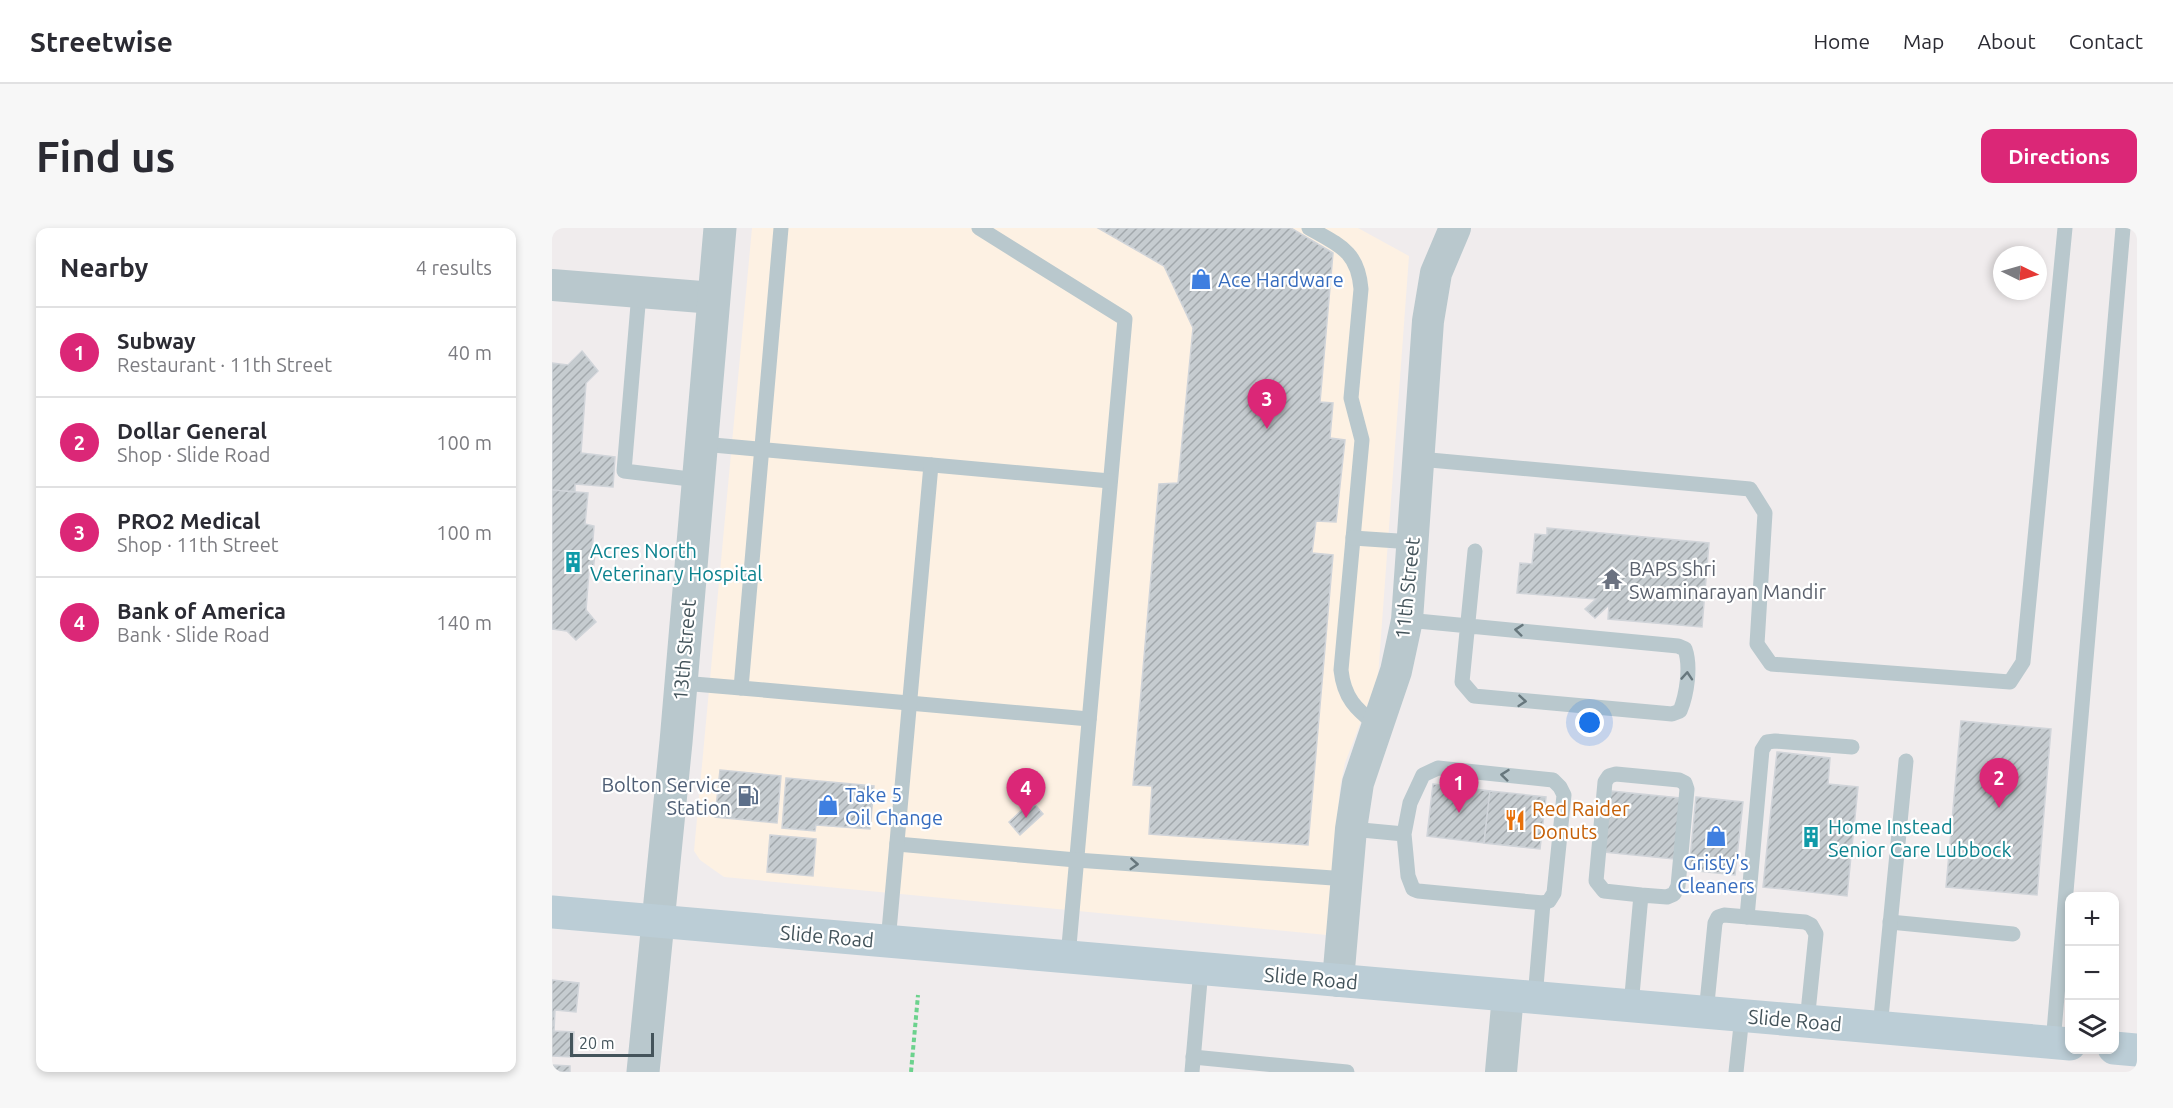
<!DOCTYPE html>
<meta charset="utf-8">
<style>
body{margin:0;font-family:Ubuntu,sans-serif;background:#f7f7f7;color:#2b2b33}
.controls{position:absolute;right:18px;bottom:18px;display:grid;overflow:hidden;border-radius:12px;box-shadow:0 3px 9px #0003}
.controls button{width:54px;height:54px;display:grid;place-items:center;padding:0;border:0;border-bottom:2px solid #e1e1e2;background:#fff;color:#2b2b33;font:30px sans-serif}
.compass{position:absolute;left:1441px;top:18px;width:54px;height:54px;border-radius:50%;background:#fff;box-shadow:0 3px 9px #0003;rotate:95deg}
.scale{position:absolute;left:18px;bottom:15px;width:84px;box-sizing:border-box;padding-left:6px;border:3px solid #44545b;border-top:0;font-size:16px;line-height:21px;white-space:nowrap;color:#44545b;-webkit-text-stroke:4px #fff;paint-order:stroke}
.you{position:absolute;left:1038px;top:495px;width:21px;height:21px;margin:-15px;border:4px solid #fff;border-radius:50%;background:#1a73e8;box-shadow:0 0 0 9px #1a73e833}
.badge{display:grid;place-items:center;width:39px;height:39px;border-radius:50%;background:#db2777;color:#fff;font-size:20px;font-weight:700}
.pin{position:absolute;translate:-50% -50px;filter:drop-shadow(0 2px 3px #0008)}
.pin::after{content:'';position:absolute;top:32px;width:21px;height:18px;background:inherit;clip-path:polygon(0 0,100% 0,50% 100%)}
.list{margin:0;padding:0;list-style:none}
h2{display:flex;justify-content:space-between;align-items:center;height:78px;margin:0;padding:0 24px;font-size:26px}
h2 small{font-size:20px;font-weight:400;color:#7c7c81}
.list li{display:grid;grid-template-columns:39px 1fr auto;gap:18px;align-items:center;box-sizing:border-box;height:90px;padding:0 24px;border-top:2px solid #e1e1e2}
.list b{display:block;font-size:22px;white-space:nowrap}
.list p{margin:0;font-size:20px;white-space:nowrap;color:#7c7c81}
.list em{font-size:20px;font-style:normal;color:#7c7c81}
.icon{flex:none;width:33px;height:33px;fill:none;stroke:currentColor;stroke-width:2;stroke-linecap:round;stroke-linejoin:round}
.map{position:relative;flex:none;width:1585px;height:844px;overflow:hidden;border-radius:12px}
header{display:flex;align-items:center;gap:36px;box-sizing:border-box;height:84px;padding:0 30px;background:#fff;border-bottom:2px solid #e1e1e2}
header strong{font-size:28px}
nav{display:flex;gap:33px;margin-inline-start:auto;font-size:21px}
.intro{display:flex;align-items:center;justify-content:space-between;box-sizing:border-box;height:144px;padding:0 36px}
h1{margin:0;font-size:42px}
.button{padding:15px 27px;border-radius:12px;background:#db2777;color:#fff;font-size:21px;font-weight:700}
main{display:flex;gap:36px;padding:0 36px}
aside{flex:1;background:#fff;border-radius:12px;box-shadow:0 3px 9px #0003}
.map>svg:first-child{display:block}
</style>
<header>
<strong>Streetwise</strong>
<nav><a>Home</a><a>Map</a><a>About</a><a>Contact</a></nav>
</header>
<div class="intro"><h1>Find us</h1><a class="button">Directions</a></div>
<main>
<aside>
<h2>Nearby<small>4 results</small></h2>
<ul class="list">
<li><span class="badge">1</span><div><b>Subway</b><p>Restaurant · 11th Street</p></div><em>40 m</em></li>
<li><span class="badge">2</span><div><b>Dollar General</b><p>Shop · Slide Road</p></div><em>100 m</em></li>
<li><span class="badge">3</span><div><b>PRO2 Medical</b><p>Shop · 11th Street</p></div><em>100 m</em></li>
<li><span class="badge">4</span><div><b>Bank of America</b><p>Bank · Slide Road</p></div><em>140 m</em></li>
</ul>
</aside>
<div class="map">
<svg width="1585" height="844" viewBox="0 0 1585 844">
<defs>
<pattern id="building-hatch" width="6" height="6" patternUnits="userSpaceOnUse" patternTransform="scale(1.5)"><rect width="6" height="6" fill="#c6ccd0"/><path d="M-1 1l2-2M0 6l6-6M5 7l2-2" fill="none" stroke="#a2a8ac"/></pattern>
</defs>
<rect width="100%" height="100%" fill="#f0eced"/>
<polygon fill="#fdf1e3" points="200,0 806,0 857,28 826,449 793,535 788,559 775,707 172,649 148,632 142,623"/>
<g fill="url(#building-hatch)" stroke="#d0d4d9" stroke-width="1.5">
<polygon points="546,0 739,0 781,25 768,174 781,175 778,210 793,212 784,294 764,293 760,325 781,327 756,617 597,606 600,558 581,557 607,256 626,255 641,100 612,38"/>
<polygon points="30,123 46,143 34,155 29,225 63,229 61,259 23,256 23,264 0,262 0,135 16,137"/>
<polygon points="0,262 36,265 33,296 42,298 40,325 43,326 41,343 37,343 34,382 44,394 24,412 15,403 0,401"/>
<polygon points="995,300 1157,315 1150,399 1056,391 1057,377 1043,390 1033,381 1044,371 965,365 968,335 980,336 983,306 995,307"/>
<polygon points="1409,493 1499,501 1485,667 1394,659"/>
<polygon points="1225,524 1278,530 1276,556 1306,559 1295,668 1211,659"/>
<polygon points="168,542 229,548 225,595 163,589"/>
<polygon points="234,550 322,558 318,601 264,597 263,603 230,600"/>
<polygon points="881,556 938,563 932,615 875,608"/>
<polygon points="938,563 994,569 988,621 932,615"/>
<polygon points="1059,563 1128,570 1122,631 1052,624"/>
<polygon points="1144,569 1191,574 1183,647 1137,642"/>
<polygon points="480,573 491,586 468,607 457,594"/>
<polygon points="218,607 264,611 261,648 215,644"/>
<polygon points="0,752 27,755 24,784 3,782 2,803 22,804 21,829 0,828"/>
<polygon points="0,837 18,838 18,844 0,844"/>
</g>
<g fill="none" stroke-linecap="round" stroke-linejoin="round">
<polyline stroke="#6cd28d" stroke-width="4" stroke-dasharray="4.5 3" stroke-linecap="butt" points="359,844 366,767"/>
<g stroke="#b9c8cd" stroke-width="15">
<polyline points="229,0 189,460 537,491"/>
<polyline points="427,0 573,91 516,729"/>
<path d="M757 0C787 17 806 23 809 61L799 170 810 212 789 442C792 470 804 481 824 497"/>
<polyline points="87,65 72,243 146,252"/>
<polyline points="150,216 558,253"/>
<polyline points="867,231 1198,261 1213,285 1205,416 1219,436 1458,454 1471,434 1513,0"/>
<polyline points="801,310 861,314"/>
<path d="M855 392 1126 418 1133 421C1139 438 1135 466 1128 483L1120 486 922 468 910 454 923 323"/>
<polyline points="130,455 189,460"/>
<polyline points="799,601 852,606 856,648 861,661 866,663 991,675 997,673 1002,665 1012,567 1008,559 1001,552 886,540 871,547 858,575 852,606"/>
<polyline points="345,616 524,632 795,651"/>
<polyline points="1195,689 1210,522 1215,514 1223,513 1300,519"/>
<polyline points="1338,694 1461,706"/>
<polyline points="336,714 379,237"/>
<polyline points="983,770 991,675"/>
<polyline points="1079,778 1089,667 1052,663 1044,653 1053,554 1057,548 1064,546 1127,552 1133,555 1135,561 1126,658 1122,666 1115,669 1089,667"/>
<polyline points="1154,785 1163,695 1166,689 1172,687 1253,694 1259,697 1264,706 1255,794"/>
<polyline points="1328,800 1354,533"/>
<polyline points="1501,815 1571,0"/>
<polyline points="641,829 795,844"/>
<polyline points="640,844 649,741"/>
<polyline points="1184,844 1190,788"/>
</g>
<g stroke="#b9c8cd" stroke-width="32">
<polyline points="0,57 162,70"/>
<polyline points="786,753 799,601 806,555 844,443 855,392 876,93 884,45 903,0"/>
<polyline points="949,844 956,767"/>
</g>
<polyline stroke="#b9c8cd" stroke-width="33" points="91,844 124,514 168,0"/>
<g stroke="#bbcdd6" stroke-width="33">
<polyline points="0,684 1518,816"/>
<polyline points="1562,820 1585,822"/>
</g>
</g>
<defs><path id="oneway-chevron" d="M-2-3.5L2.5 0L-2 3.5" fill="none" stroke-width="1.6" stroke-linecap="round" stroke-linejoin="round" transform="scale(1.5)"/></defs>
<g stroke="#67777d">
<use href="#oneway-chevron" transform="translate(967 402) rotate(-174)"/>
<use href="#oneway-chevron" transform="translate(1135 448) rotate(-86)"/>
<use href="#oneway-chevron" transform="translate(970 473) rotate(5)"/>
<use href="#oneway-chevron" transform="translate(953 547) rotate(-174)"/>
<use href="#oneway-chevron" transform="translate(582 636) rotate(4)"/>
</g>
<defs>
<symbol id="shop-bare" viewBox="-9 -9 18 18"><path d="M-5-2.5h2.3a2.7 3.5 0 0 1 5.4 0H5L5.5 6h-11ZM-1.5-2.5h3a1.5 2.3 0 0 0-3 0Z" fill="#3f7fe0" stroke="#fff" stroke-width="2.5" paint-order="stroke"/></symbol>
<symbol id="building-bare" viewBox="-9 -9 18 18"><path d="M-4-6H4V6H1V3H-1V6H-4ZM-2.5-4.3h1.7v1.8h-1.7ZM.8-4.3h1.7v1.8H.8ZM-2.5-1h1.7V.8h-1.7ZM.8-1h1.7V.8H.8Z" fill="#0f9aa8" stroke="#fff" stroke-width="2.5" paint-order="stroke"/></symbol>
<symbol id="temple-bare" viewBox="-9 -9 18 18"><path d="M0-6L5-2H3V0L6.5 2.5H4V6H1.5V3h-3V6H-4V2.5H-6.5L-3 0V-2H-5Z" fill="#6b7280" stroke="#fff" stroke-width="2.5" paint-order="stroke"/></symbol>
<symbol id="fuel-bare" viewBox="-9 -9 18 18"><path d="M-5.5-6h7V0h2V4h1.3V-2.5L3-4.5l.8-.8L6-3V5H2.5V1h-1V6h-7ZM-4.2-4.7v3.2H.2V-4.7Z" fill="#5c6f8a" stroke="#fff" stroke-width="2.5" paint-order="stroke"/></symbol>
<symbol id="restaurant-bare" viewBox="-9 -9 18 18"><path d="M-5-6h1v4h1v-4h1v4h1v-4h1v5L-1.5 .5V6h-2V.5L-5-1ZM5-6V6H3V1.5H1.5Q1.5-4 5-6Z" fill="#e8710a" stroke="#fff" stroke-width="2.5" paint-order="stroke"/></symbol>
</defs>
<g fill-rule="evenodd">
<use href="#shop-bare" x="634" y="36" width="30" height="30"/>
<use href="#building-bare" x="6" y="319" width="30" height="30"/>
<use href="#temple-bare" x="1045" y="336" width="30" height="30"/>
<use href="#fuel-bare" x="181" y="553" width="30" height="30"/>
<use href="#shop-bare" x="261" y="562" width="30" height="30"/>
<use href="#restaurant-bare" x="948" y="577" width="30" height="30"/>
<use href="#shop-bare" x="1149" y="593" width="30" height="30"/>
<use href="#building-bare" x="1244" y="594" width="30" height="30"/>
</g>
<g text-anchor="middle" dominant-baseline="central" stroke-width="4.5" stroke-linejoin="round" paint-order="stroke">
<g font-size="20" fill="#366cbe" stroke="#fff" text-anchor="start">
<text x="666" y="51">Ace Hardware</text>
<text x="293" y="566">Take 5<tspan x="293" dy="23">Oil Change</tspan></text>
<text x="1164" y="634" text-anchor="middle">Gristy's<tspan x="1164" dy="23">Cleaners</tspan></text>
</g>
<g font-size="20" fill="#0d838f" stroke="#fff" text-anchor="start">
<text x="38" y="322">Acres North<tspan x="38" dy="23">Veterinary Hospital</tspan></text>
<text x="1276" y="598">Home Instead<tspan x="1276" dy="23">Senior Care Lubbock</tspan></text>
</g>
<g font-size="20" fill="#5b616d" stroke="#fff" text-anchor="start">
<text x="1077" y="340">BAPS Shri<tspan x="1077" dy="23">Swaminarayan Mandir</tspan></text>
</g>
<g font-size="20" fill="#44545b" stroke="#fff">
<text transform="translate(855 360) rotate(-84)">11th Street</text>
<text transform="translate(132 422) rotate(-85)">13th Street</text>
<text transform="translate(275 708) rotate(5)">Slide Road</text>
<text transform="translate(759 750) rotate(5)">Slide Road</text>
<text transform="translate(1243 792) rotate(5)">Slide Road</text>
</g>
<g font-size="20" fill="#4e5e75" stroke="#fff" text-anchor="end">
<text x="179" y="556">Bolton Service<tspan x="179" dy="23">Station</tspan></text>
</g>
<g font-size="20" fill="#c56008" stroke="#fff" text-anchor="start">
<text x="980" y="580">Red Raider<tspan x="980" dy="23">Donuts</tspan></text>
</g>
</g>
</svg>
<div class="controls">
<button>+</button>
<button>−</button>
<button><svg class="icon" aria-label="layers" viewBox="0 0 24 24"><path d="M12 4l9 5-9 5-9-5zM3 14l9 5 9-5"/></svg></button>
</div>
<svg class="compass" viewBox="-18 -18 36 36"><path d="M0-13l5 13h-10z" fill="#e53935"/><path d="M0 13l5-13h-10z" fill="#7c7c81"/></svg>
<div class="scale">20 m</div>
<div class="you"></div>
<div class="pin badge" style="left:907px;top:585px">1</div>
<div class="pin badge" style="left:1447px;top:580px">2</div>
<div class="pin badge" style="left:715px;top:201px">3</div>
<div class="pin badge" style="left:474px;top:590px">4</div>
</div>
</main>
